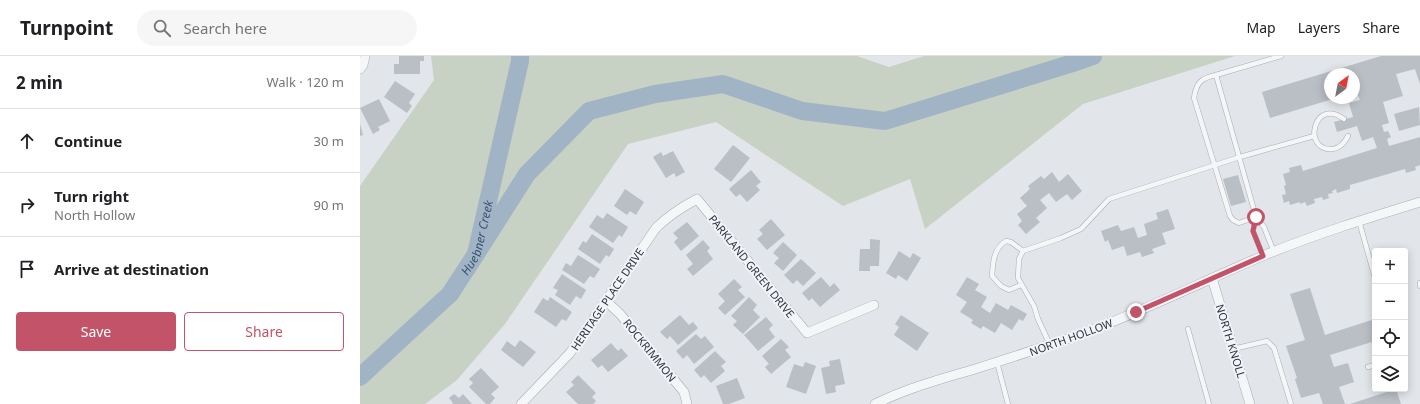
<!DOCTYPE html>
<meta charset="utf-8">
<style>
body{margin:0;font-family:"Noto Sans",sans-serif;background:#f6f6f6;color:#202124}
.controls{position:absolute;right:12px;bottom:12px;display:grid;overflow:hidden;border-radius:4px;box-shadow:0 2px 10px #0003}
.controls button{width:36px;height:36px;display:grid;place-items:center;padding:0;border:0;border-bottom:1px solid #e0e0e0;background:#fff;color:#202124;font:20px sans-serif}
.compass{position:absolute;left:964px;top:12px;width:36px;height:36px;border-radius:50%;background:#fff;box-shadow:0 2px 10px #0003;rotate:32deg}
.stop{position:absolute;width:12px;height:12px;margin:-9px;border:3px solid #c25369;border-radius:50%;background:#fff}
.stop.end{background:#c25369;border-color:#fff;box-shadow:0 1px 4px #0008}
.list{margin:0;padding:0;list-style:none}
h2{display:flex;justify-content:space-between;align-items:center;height:52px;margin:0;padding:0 16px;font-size:17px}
h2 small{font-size:13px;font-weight:400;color:#757577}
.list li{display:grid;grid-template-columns:26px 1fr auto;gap:12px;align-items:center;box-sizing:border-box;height:64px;padding:0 16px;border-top:1px solid #e0e0e0}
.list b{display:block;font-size:15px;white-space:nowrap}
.list p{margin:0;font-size:13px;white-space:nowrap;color:#757577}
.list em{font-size:13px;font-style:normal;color:#757577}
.actions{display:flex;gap:8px;padding:12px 16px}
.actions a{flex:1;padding:9px 0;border:1px solid #c25369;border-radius:4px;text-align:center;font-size:14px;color:#c25369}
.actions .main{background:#c25369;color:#fff}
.icon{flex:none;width:22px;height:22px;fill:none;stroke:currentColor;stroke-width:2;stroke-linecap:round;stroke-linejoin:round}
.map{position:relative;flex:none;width:1060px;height:348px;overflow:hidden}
header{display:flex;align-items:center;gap:24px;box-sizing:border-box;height:56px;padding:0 20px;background:#fff;border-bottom:1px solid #e0e0e0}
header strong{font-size:19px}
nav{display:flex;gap:22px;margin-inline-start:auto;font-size:14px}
.search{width:280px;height:36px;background:#f6f6f6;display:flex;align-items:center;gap:10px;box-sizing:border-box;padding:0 14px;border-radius:22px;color:#757577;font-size:15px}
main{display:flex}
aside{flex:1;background:#fff}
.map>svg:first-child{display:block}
</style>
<header>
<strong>Turnpoint</strong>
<div class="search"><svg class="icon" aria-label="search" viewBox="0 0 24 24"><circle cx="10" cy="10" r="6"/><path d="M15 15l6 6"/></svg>Search here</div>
<nav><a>Map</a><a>Layers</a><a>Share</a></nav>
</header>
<main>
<aside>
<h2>2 min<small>Walk · 120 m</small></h2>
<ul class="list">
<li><svg class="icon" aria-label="ahead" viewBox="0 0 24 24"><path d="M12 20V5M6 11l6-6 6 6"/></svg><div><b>Continue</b></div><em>30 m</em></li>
<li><svg class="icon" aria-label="right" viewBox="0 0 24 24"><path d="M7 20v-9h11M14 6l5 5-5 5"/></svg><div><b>Turn right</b><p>North Hollow</p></div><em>90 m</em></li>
<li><svg class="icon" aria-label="arrive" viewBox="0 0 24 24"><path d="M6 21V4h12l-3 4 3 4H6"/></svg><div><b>Arrive at destination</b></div></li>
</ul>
<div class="actions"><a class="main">Save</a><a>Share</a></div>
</aside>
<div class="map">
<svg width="1060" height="348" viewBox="0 0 1060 348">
<rect width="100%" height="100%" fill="#e2e5e9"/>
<polygon fill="#c8d2c4" points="71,0 497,0 529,11 564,0 875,0 723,48 565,173 550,123 483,150 356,66 268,88 145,268 97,324 65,348 0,348 0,130 74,24"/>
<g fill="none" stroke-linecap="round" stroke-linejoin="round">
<g stroke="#a1b4c6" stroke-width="18">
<polyline points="116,198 167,118 229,55 295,38 363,28 442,55 525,65 713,7 733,0"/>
<path id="s1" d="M0 321 90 238 116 198 160 5V0"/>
</g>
</g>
<g fill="#babfc6">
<polygon points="39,0 64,0 64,5 60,5 60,18 34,18 34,8 39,8"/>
<polygon points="1021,0 1060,0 1060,28 1055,13 1036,18 1043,40 1023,46 1029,67 1022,69 1024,76 1028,75 1031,81 1027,83 1029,90 1060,81 1060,109 1055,111 1056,114 1046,117 1045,113 990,129 990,133 977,137 976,133 972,135 973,137 968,138 969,142 963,144 962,141 954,143 955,147 947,150 945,146 940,148 940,146 930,149 929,145 924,147 922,139 926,138 924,130 926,129 923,118 930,116 929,112 941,109 943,115 1017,92 1013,81 1002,85 997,70 977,76 974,66 993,61 989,47 1000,44 997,36 994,37 994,18 970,18 970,42 976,42 910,62 902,36"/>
<polygon points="35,25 55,38 49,47 52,50 47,57 24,41"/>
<polygon points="19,43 30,65 18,71 20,74 13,78 0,52"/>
<polygon points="1059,51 1060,69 1039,75 1034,58"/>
<polygon points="0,68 3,79 0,80"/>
<polygon points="373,89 390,102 371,126 354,113"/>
<polygon points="313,95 325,116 316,121 314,117 306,122 293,101 301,96 303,100"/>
<polygon points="391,114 401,126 396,130 400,134 387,146 380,138 376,141 369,133"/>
<polygon points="692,116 699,126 708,118 722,135 712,144 707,138 696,146 689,137 680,144 687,152 676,162 680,166 666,178 658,169 662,165 657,158 667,150 660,142 670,133 668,130 681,120 684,123"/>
<polygon points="878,119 886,146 871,150 863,123"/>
<polygon points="265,133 284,146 276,159 270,155 267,159 254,150"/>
<polygon points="808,153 815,173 802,177 806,188 792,193 794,197 782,201 780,196 767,200 764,190 752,194 748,184 745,186 741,175 758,169 761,175 774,171 778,182 787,179 784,168 798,163 796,157"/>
<polygon points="247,157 268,171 262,181 259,179 253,187 229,171 237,159 243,163"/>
<polygon points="411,163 425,179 407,194 397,183 403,178 399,174"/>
<polygon points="327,166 339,180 321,195 314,186 318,182 313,177"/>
<polygon points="232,178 254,193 249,201 246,199 240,208 218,193 223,185 226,187"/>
<polygon points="510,183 520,184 519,210 510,210 510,215 499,215 500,193 510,193"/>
<polygon points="343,184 350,192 347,195 353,203 333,220 327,213 333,208 326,199"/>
<polygon points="423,186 437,199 423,215 414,207 419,202 413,197"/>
<polygon points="539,195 550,202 553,197 561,202 547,225 538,219 536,223 526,217"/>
<polygon points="218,199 240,213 234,222 230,220 224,228 202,214 206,207 211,210"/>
<polygon points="441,203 456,217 443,230 437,224 433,228 424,219"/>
<polygon points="202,218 226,234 221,243 216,240 210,249 195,239 198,234 193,232"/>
<polygon points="461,221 470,231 474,227 480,234 460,251 452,242 449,245 442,237"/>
<polygon points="607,221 619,228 615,234 627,241 621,251 630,257 636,247 648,254 651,249 667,258 663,265 659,263 652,274 641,267 635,277 623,270 621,273 611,267 613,264 600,256 607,246 596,239"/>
<polygon points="374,223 382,231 378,234 385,241 365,259 358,252 365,245 358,238"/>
<polygon points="950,232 965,279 1015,263 1015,285 970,299 974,311 988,307 994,326 979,331 985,348 963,348 959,337 941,342 935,323 937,322 926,290 945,284 930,238"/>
<polygon points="190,241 212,256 206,265 202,263 196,271 174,256 183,242 188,245"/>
<polygon points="389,241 397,249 393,254 400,261 383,278 373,269 377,265 371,260"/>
<polygon points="320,259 329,269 333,266 338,272 318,289 310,280 307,283 300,276"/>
<polygon points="541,259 569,277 557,295 534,279 539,271 535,268"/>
<polygon points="406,261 413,269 409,273 415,281 398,295 384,279"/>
<polygon points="336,278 341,283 345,280 354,291 334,308 327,299 323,303 316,295"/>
<polygon points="421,283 429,291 425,294 431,301 411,318 405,311 409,308 402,300"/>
<polygon points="160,284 176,296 163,311 141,294 147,285 155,291"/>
<polygon points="251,287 258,295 261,292 268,300 248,316 242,309 238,312 231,304"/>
<polygon points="355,295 366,306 361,310 365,315 351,327 344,319 341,322 334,314"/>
<polygon points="480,303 485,328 475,330 476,336 466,338 461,312 470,310 469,305"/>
<polygon points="445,306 456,310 446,338 426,331 434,308 443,311"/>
<polygon points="121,312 139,331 131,338 135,342 130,348 126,348 109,331 113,327 109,323"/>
<polygon points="218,319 236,337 232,341 236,345 233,348 218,348 206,336 214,329 211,326"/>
<polygon points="377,322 385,342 369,348 363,348 356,330"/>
<polygon points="1036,333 1041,348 990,348"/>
<polygon points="94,338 99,342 103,338 112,348 92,348 93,347 89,342"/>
</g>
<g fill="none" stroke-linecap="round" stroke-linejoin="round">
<defs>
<g id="lane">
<path d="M856 19C841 22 836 27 834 42L870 160 873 164 879 167 896 161"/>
<path d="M984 63C954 40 941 96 973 93 981 92 985 86 988 80"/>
<polyline points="896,161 893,175 903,200"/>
<polyline points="999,165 1015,222"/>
<polyline points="914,196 904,171 896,161 856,19 921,0"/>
<polyline points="1060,227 1060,230"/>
<path d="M661 229 649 234 641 230 632 220C633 207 633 193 646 185L651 186 663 195"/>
<polyline points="828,273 849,348"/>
<polyline points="690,289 678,263 674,250 658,222 659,203 663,195 701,182 721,173 749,143 880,101 954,80"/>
<polyline points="873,293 907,285 914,292 931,348"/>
<polyline points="637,306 648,348"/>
<polyline points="1008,311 1015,309"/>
</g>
<g id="street">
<polyline points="0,13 3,9 5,0"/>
<polyline points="852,222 890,348"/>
<polyline points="246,245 260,258 324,336 327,348"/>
<path d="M161 348 210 297 296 172C308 160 322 151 337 143L447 277 514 249"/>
<path d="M515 348C547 332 581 323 615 313 653 301 690 289 727 276 788 253 846 224 905 199 956 178 1008 162 1060 146"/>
</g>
</defs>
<use href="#lane" stroke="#a8acb3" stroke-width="5.5"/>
<use href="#street" stroke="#a8acb3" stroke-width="10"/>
<use href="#lane" stroke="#f5f6f8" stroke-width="4.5"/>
<use href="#street" stroke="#f5f6f8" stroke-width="9"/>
</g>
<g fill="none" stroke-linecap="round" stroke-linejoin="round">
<polyline stroke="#c25369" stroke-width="5" points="776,256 903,200 893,175 896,161"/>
</g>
<g text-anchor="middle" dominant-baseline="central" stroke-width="4" stroke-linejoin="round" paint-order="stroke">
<g font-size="11" fill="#2c3440" stroke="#f2f4f7">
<text transform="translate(392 210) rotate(51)">PARKLAND GREEN DRIVE</text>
<text transform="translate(247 243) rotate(-56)">HERITAGE PLACE DRIVE</text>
<text transform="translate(711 281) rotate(-20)">NORTH HOLLOW</text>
<text transform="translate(871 285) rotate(73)">NORTH KNOLL</text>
<text transform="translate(290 294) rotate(51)">ROCKRIMMON</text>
</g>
<g font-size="12" font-style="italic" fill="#395470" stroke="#f2f4f7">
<text stroke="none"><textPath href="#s1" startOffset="186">Huebner Creek</textPath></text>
</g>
</g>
</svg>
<div class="controls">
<button>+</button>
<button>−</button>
<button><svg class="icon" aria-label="locate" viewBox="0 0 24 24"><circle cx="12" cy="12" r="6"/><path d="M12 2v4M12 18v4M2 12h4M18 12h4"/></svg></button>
<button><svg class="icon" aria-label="layers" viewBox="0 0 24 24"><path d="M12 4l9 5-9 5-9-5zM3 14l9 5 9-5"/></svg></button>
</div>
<svg class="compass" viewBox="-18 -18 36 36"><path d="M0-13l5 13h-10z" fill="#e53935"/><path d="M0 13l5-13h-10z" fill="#757577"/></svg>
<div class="stop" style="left:896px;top:161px"></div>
<div class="stop end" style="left:776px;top:256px"></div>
</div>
</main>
